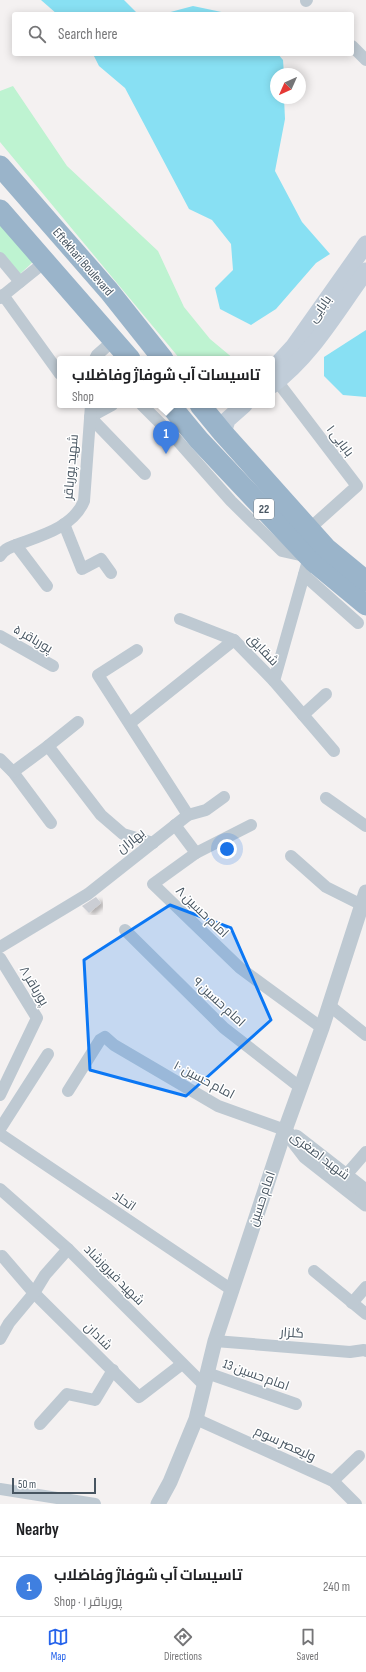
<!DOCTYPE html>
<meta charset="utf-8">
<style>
body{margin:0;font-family:"Sofia Sans Condensed",Cairo,sans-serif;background:#f6f6f6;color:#202124}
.compass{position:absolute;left:270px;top:68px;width:36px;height:36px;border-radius:50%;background:#fff;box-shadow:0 2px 10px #0003;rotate:225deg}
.scale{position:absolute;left:12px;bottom:10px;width:84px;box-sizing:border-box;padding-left:4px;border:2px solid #475561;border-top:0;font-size:11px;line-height:14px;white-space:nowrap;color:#475561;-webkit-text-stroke:3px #fff;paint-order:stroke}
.you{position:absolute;left:227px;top:849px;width:14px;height:14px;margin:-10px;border:3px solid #fff;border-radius:50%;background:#1a73e8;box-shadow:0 0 0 6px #1a73e833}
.badge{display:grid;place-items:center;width:26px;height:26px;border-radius:50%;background:#2563eb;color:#fff;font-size:13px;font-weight:700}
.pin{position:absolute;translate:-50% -33px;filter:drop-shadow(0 1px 2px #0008)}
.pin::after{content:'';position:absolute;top:21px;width:14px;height:12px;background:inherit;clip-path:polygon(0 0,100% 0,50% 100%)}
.popup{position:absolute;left:57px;top:356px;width:218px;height:52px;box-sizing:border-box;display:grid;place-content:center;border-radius:4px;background:#fff;filter:drop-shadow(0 1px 3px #0005);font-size:13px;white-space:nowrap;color:#757577}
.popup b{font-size:15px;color:#202124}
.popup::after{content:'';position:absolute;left:50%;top:100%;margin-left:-8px;border:8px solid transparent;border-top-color:#fff}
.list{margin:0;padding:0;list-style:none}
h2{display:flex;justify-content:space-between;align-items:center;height:52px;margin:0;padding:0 16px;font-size:17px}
h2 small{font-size:13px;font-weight:400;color:#757577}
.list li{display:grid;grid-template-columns:26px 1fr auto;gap:12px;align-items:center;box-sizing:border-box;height:60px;padding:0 16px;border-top:1px solid #e0e0e0}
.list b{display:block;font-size:15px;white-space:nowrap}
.list p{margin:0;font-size:13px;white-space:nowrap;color:#757577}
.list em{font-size:13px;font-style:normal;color:#757577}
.icon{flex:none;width:22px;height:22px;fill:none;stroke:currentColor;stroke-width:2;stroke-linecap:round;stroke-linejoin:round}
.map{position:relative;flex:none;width:366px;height:1504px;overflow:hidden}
.search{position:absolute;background:#fff;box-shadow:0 2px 10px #0003;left:12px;right:12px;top:12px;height:44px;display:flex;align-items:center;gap:10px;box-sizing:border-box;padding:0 14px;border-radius:4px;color:#757577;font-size:15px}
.sheet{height:112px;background:#fff}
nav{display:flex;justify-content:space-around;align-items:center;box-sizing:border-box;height:56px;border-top:1px solid #e0e0e0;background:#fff;font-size:11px;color:#757577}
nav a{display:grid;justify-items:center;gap:2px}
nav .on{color:#2563eb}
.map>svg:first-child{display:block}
</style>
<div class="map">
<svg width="366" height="1504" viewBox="0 0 366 1504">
<defs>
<filter id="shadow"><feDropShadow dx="4.5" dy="2.5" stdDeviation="2" flood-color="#0004"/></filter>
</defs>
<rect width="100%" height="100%" fill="#f4f1f1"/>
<g fill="#bef3d1">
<polygon points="13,86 67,166 158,251 184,307 210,339 234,359 180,359 0,142 0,91"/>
<polygon points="0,220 35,260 19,275 0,254"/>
</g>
<g fill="#88e0f3">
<polygon points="41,0 124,0 138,14 57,14"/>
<polygon points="193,6 231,14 163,14"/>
<polygon points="93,54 278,54 283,60 284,74 276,74 276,98 284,98 285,119 275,171 302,222 330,254 316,263 276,309 251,325 220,309 215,288 233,270 231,244 212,220 189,209 125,88 99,66"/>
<polygon points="366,330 366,397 343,395 324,376 324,357"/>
</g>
<polygon fill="#cbced4" filter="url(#shadow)" points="96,897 101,903 89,913 82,906"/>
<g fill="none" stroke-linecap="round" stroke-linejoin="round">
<g stroke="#bec9d2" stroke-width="12">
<polyline points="306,1 307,0"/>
<polyline points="352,46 366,60"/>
<polyline points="0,258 20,282"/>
<polyline points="3,295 60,374"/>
<polyline points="0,298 46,261"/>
<polyline points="95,359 97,355 114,340"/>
<polyline points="277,381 357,486 309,529"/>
<polyline points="112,405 90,417 145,474"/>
<polyline points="142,405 177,440 231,501 282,551 309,557 274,681"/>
<polyline points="64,524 82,569 101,559 111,573"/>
<polyline points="16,545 47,586"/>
<path d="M0 556C4 548 16 545 24 542 47 534 74 525 84 501L91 405"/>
<polyline points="304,575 358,623"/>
<polyline points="180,619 234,640 274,681 334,751"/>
<polyline points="0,636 53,666"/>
<polyline points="137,650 98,675 188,815"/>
<polyline points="303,715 326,694"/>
<polyline points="78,722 48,746 101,815 123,834 153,843"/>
<polyline points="130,723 234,640"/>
<polyline points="0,759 13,772 51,823"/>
<polyline points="13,772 48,746"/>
<polyline points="326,798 366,826"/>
<polyline points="175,825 196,853"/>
<polyline points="251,825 196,853 153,884 240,968 322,1028"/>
<polyline points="291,856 326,887 362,905"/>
<polyline points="125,930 224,1028 301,1088"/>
<polyline points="0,947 88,894 188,815 206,810 224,797"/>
<polyline points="0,958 37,1018 0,1095"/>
<polyline points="330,1006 366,1035"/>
<polyline points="68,1091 100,1040 105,1037 114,1045 218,1106 285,1130"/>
<polyline points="0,1129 48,1054"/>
<polyline points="0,1134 232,1290"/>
<polyline points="340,1182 366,1152"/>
<polyline points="0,1189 68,1249 204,1385"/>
<polyline points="2,1256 34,1293 139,1397 182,1364"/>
<polyline points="314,1271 366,1314"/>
<polyline points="352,1303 366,1287"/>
<polyline points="0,1339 9,1323 34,1293 45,1275 68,1249"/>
<polyline points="215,1341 350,1352 364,1350 366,1351"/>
<polyline points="207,1373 296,1404"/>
<polyline points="196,1419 333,1481 356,1504"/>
<polyline points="40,1424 67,1394 95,1400 113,1370"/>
<polyline points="333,1481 359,1456"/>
<polyline points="0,1489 95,1504"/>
</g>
<g stroke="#bec9d2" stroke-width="15">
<polyline points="285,1130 305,1156 366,1204"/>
<polyline points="296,1137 364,1190"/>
<polyline points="158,1504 170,1482 196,1419 215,1341 232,1290 285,1130 322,1028 366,892"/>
</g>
<g stroke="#c1cdd9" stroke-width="17">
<polyline points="272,370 294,346 366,244"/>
<path d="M272 385C311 357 338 309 366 271"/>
<polyline points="223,433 227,420 244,405"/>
</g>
<g stroke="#9ab4ca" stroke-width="21">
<polyline points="0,166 109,291 163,359"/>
<polyline points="0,210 130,359"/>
<polyline points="170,405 199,440 314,562 366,605"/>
<polyline points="200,405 223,433 326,548 366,581"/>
</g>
</g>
<path fill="#0b77f4" fill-opacity="0.2" stroke="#0b77f4" stroke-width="3" stroke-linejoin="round" d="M170 905 231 928 271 1020 186 1096 90 1070 84 960Z"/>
<g text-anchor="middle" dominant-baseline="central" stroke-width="3" stroke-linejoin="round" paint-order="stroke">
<rect fill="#fff" stroke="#7e8890" stroke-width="1" x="254" y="499" width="20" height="20" rx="3"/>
<g font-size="12" font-weight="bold" fill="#475561">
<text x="264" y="509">22</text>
</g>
<g font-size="13" fill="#475561" stroke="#fff">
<text transform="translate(83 262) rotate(49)">Eftekhari Boulevard</text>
<text transform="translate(320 309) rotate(-55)">بابایی</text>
<text transform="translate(340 441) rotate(53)">بابایی ۱</text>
<text transform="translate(71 467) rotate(-85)">شهید پورباقر</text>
<text transform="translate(33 639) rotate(30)">پورباقر ۵</text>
<text transform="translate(263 650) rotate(46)">شقایق</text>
<text transform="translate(131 841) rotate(-38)">بهاران</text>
<text transform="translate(202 912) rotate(44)">امام حسین ۸</text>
<text transform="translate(34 986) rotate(59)">پورباقر ۸</text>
<text transform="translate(219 1002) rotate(43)">امام حسین ۹</text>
<text transform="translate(204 1080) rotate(28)">امام حسین ۱۰</text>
<text transform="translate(320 1156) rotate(37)">شهید اصغری</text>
<text transform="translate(262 1199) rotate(-71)">امام حسین</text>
<text transform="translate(124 1201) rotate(34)">اتحاد</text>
<text transform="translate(114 1275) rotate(45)">شهید فیروزشاد</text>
<text transform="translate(292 1333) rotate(4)">گلزار</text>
<text transform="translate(98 1336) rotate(45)">شادان</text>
<text transform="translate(256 1375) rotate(20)">امام حسین 13</text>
<text transform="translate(285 1444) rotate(25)">ولیعصر سوم</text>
</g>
</g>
</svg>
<svg class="compass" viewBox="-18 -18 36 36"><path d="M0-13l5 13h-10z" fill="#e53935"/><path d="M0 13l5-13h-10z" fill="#757577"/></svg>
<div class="scale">50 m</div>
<div class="you"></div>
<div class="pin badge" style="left:166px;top:454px;background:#3f7fe0">1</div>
<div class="popup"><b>تاسیسات آب شوفاژ وفاضلاب</b>Shop</div>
<div class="search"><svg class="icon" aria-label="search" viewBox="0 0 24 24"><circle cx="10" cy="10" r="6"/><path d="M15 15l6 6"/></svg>Search here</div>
</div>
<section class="sheet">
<h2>Nearby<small></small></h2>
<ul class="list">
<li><span class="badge" style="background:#3f7fe0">1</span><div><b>تاسیسات آب شوفاژ وفاضلاب</b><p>Shop · پورباقر ۱</p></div><em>240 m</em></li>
</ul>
</section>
<nav>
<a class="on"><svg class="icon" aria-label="map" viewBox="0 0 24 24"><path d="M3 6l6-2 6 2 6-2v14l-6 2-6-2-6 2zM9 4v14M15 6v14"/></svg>Map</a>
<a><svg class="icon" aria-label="directions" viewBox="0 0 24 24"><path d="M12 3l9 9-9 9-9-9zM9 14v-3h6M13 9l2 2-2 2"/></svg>Directions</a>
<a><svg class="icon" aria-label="saved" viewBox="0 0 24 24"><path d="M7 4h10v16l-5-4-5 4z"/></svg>Saved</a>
</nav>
